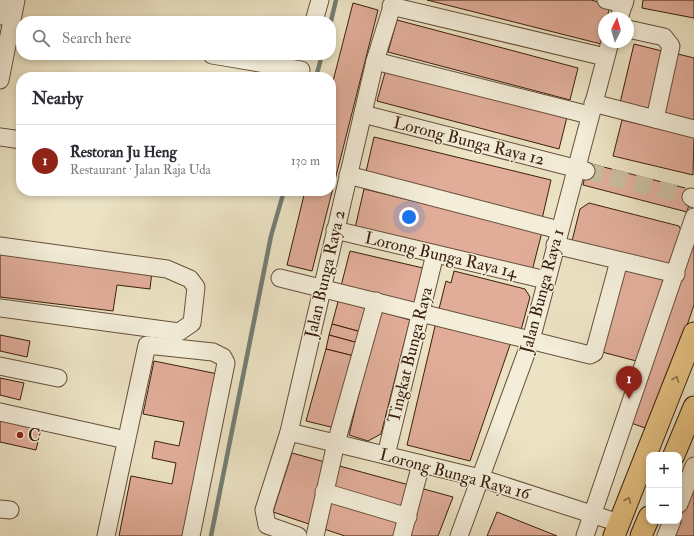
<!DOCTYPE html>
<meta charset="utf-8">
<style>
body{margin:0;font-family:"IM FELL Double Pica",serif;background:#f2f2f3;color:#2b2b33}
.controls{position:absolute;right:12px;bottom:12px;display:grid;overflow:hidden;border-radius:8px;box-shadow:0 2px 6px #0003}
.controls button{width:36px;height:36px;display:grid;place-items:center;padding:0;border:0;border-bottom:1px solid #e1e1e2;background:#fff;color:#2b2b33;font:20px sans-serif}
.compass{position:absolute;left:598px;top:12px;width:36px;height:36px;border-radius:50%;background:#fff;box-shadow:0 2px 6px #0003;rotate:5deg}
.you{position:absolute;left:409px;top:217px;width:14px;height:14px;margin:-10px;border:3px solid #fff;border-radius:50%;background:#1a73e8;box-shadow:0 0 0 6px #1a73e833}
.badge{display:grid;place-items:center;width:26px;height:26px;border-radius:50%;background:#8f2418;color:#fff;font-size:13px;font-weight:700}
.pin{position:absolute;translate:-50% -33px;filter:drop-shadow(0 1px 2px #0008)}
.pin::after{content:'';position:absolute;top:21px;width:14px;height:12px;background:inherit;clip-path:polygon(0 0,100% 0,50% 100%)}
.list{margin:0;padding:0;list-style:none}
h2{display:flex;justify-content:space-between;align-items:center;height:52px;margin:0;padding:0 16px;font-size:17px}
h2 small{font-size:13px;font-weight:400;color:#7c7c81}
.list li{display:grid;grid-template-columns:26px 1fr auto;gap:12px;align-items:center;box-sizing:border-box;height:72px;padding:0 16px;border-top:1px solid #e1e1e2}
.list b{display:block;font-size:15px;white-space:nowrap}
.list p{margin:0;font-size:13px;white-space:nowrap;color:#7c7c81}
.list em{font-size:13px;font-style:normal;color:#7c7c81}
.icon{flex:none;width:22px;height:22px;fill:none;stroke:currentColor;stroke-width:2;stroke-linecap:round;stroke-linejoin:round}
.map{position:relative;flex:none;width:694px;height:536px;overflow:hidden}
.search{position:absolute;background:#fff;box-shadow:0 2px 6px #0003;left:16px;top:16px;width:320px;height:44px;display:flex;align-items:center;gap:10px;box-sizing:border-box;padding:0 14px;border-radius:16px;color:#7c7c81;font-size:15px}
.panel{position:absolute;background:#fff;box-shadow:0 2px 6px #0003;left:16px;top:72px;width:320px;height:124px;border-radius:16px}
.map>svg:first-child{display:block}
</style>
<div class="map">
<svg width="694" height="536" viewBox="0 0 694 536">
<rect width="100%" height="100%" fill="#ece3c4"/>
<filter id="stains"><feTurbulence type="fractalNoise" baseFrequency=".005" numOctaves="4"/><feColorMatrix values="0 0 0 0 .2 0 0 0 0 .09 0 0 0 0 .02 0 0 0 .5 -.17"/></filter>
<radialGradient id="worn" r=".72"><stop offset=".6" stop-color="#630" stop-opacity="0"/><stop offset="1" stop-color="#630" stop-opacity=".3"/></radialGradient>
<g fill="none" stroke-linecap="round" stroke-linejoin="round">
<g stroke="#747e75" stroke-width="4.5">
<polyline points="331,21 336,0"/>
<polyline points="316,77 322,55"/>
<polyline points="211,536 271,236 284,191"/>
</g>
</g>
<g fill="#e1ad99" stroke="#3a1f0c">
<polygon points="427,0 591,0 610,5 607,18 604,18 604,30 601,44"/>
<polygon points="643,0 694,0 694,18 642,8"/>
<polygon points="353,3 378,10 312,271 287,265 305,191 331,191 331,89"/>
<polygon points="397,20 578,68 570,100 388,52"/>
<polygon points="634,44 666,52 652,111 620,103"/>
<polygon points="678,54 694,58 694,120 664,113"/>
<polygon points="386,69 567,117 559,149 377,101"/>
<polygon points="622,120 694,137 693,175 613,156"/>
<polygon points="374,137 551,180 542,219 365,176"/>
<polygon points="588,163 693,190 687,212 583,185"/>
<polygon points="364,189 542,232 532,271 355,228"/>
<polygon points="589,203 679,226 683,235 674,270 572,241 580,209"/>
<polygon points="694,238 694,305 651,430 631,423"/>
<polygon points="350,251 423,268 414,304 341,286"/>
<polygon points="0,252 152,271 150,289 117,285 113,311 0,297"/>
<polygon points="621,266 671,278 644,363 598,351"/>
<polygon points="454,271 525,289 530,297 521,330 439,309 446,281 451,283"/>
<polygon points="339,298 372,306 365,333 332,324"/>
<polygon points="379,311 410,320 381,434 368,441 349,435"/>
<polygon points="436,322 511,342 470,461 407,445"/>
<polygon points="332,324 365,333 362,344 329,335"/>
<polygon points="0,335 30,341 27,357 0,351"/>
<polygon points="329,335 362,344 358,357 326,349"/>
<polygon points="326,349 358,357 339,429 306,421"/>
<polygon points="154,361 218,374 185,536 119,536 131,476 172,484 176,463 152,458 155,441 179,446 184,422 143,414"/>
<polygon points="0,378 24,383 20,400 0,395"/>
<polygon points="0,419 41,429 36,450 0,442"/>
<polygon points="292,453 453,497 438,536 345,536 273,512"/>
<polygon points="694,482 694,536 673,536"/>
<polygon points="497,512 557,536 487,536"/>
</g>
<g fill="none" stroke-linecap="round" stroke-linejoin="round">
<polyline stroke="#c8bc9f" stroke-width="17" stroke-dasharray="17 8" stroke-linecap="butt" points="586,171 691,197"/>
<defs>
<g id="minor">
<polyline points="606,0 624,4"/>
<polyline points="391,6 605,57"/>
<polyline points="0,16 4,0"/>
<polyline points="619,18 625,0"/>
<polyline points="314,21 320,0"/>
<polyline points="628,29 664,37 671,46 655,119"/>
<polyline points="212,55 301,70"/>
<polyline points="375,61 589,115"/>
<polyline points="0,80 16,0"/>
<polyline points="593,103 694,129"/>
<polyline points="363,114 586,171"/>
<polyline points="0,137 21,140"/>
<polyline points="348,175 559,230"/>
<polyline points="691,197 694,199"/>
<polyline points="335,230 546,280"/>
<polyline points="555,245 676,274"/>
<polyline points="0,246 167,269 190,279 196,287 192,323 179,332 0,308"/>
<polyline points="280,278 590,355 594,353 619,261"/>
<polyline points="0,366 58,378"/>
<polyline points="0,412 126,440"/>
<polyline points="289,432 480,478 619,523"/>
<polyline points="386,455 435,254"/>
<polyline points="324,492 408,517"/>
<polyline points="679,504 694,466"/>
<polyline points="0,509 10,510"/>
<polyline points="267,525 264,510 289,432 375,61 394,0"/>
<polyline points="267,525 298,536"/>
<polyline points="106,536 147,345 213,352 223,357 226,363 191,536"/>
<polyline points="315,536 336,443 376,301"/>
<polyline points="402,536 421,464"/>
<polyline points="459,536 531,340 610,42"/>
<polyline points="585,536 694,217"/>
<polyline points="666,536 672,521"/>
</g>
<g id="major">
<polyline points="674,455 694,407"/>
<polyline points="614,536 694,333"/>
<polyline points="641,536 649,517"/>
</g>
</defs>
<use href="#minor" stroke="#66503a" stroke-width="19"/>
<use href="#major" stroke="#3a1f0c" stroke-width="23"/>
<use href="#minor" stroke="#f3edd9" stroke-width="17"/>
<use href="#major" stroke="#e6c282" stroke-width="21"/>
</g>
<defs><path id="oneway-chevron" d="M-2-3.5L2.5 0L-2 3.5" fill="none" stroke-width="1.6" stroke-linecap="round" stroke-linejoin="round"/></defs>
<g stroke="#907047">
<use href="#oneway-chevron" transform="translate(676 379) rotate(-68)"/>
<use href="#oneway-chevron" transform="translate(628 500) rotate(-68)"/>
</g>
<circle fill="#8f2418" stroke="#f3edd9" stroke-width="1.5" cx="20" cy="435" r="4"/>
<g text-anchor="middle" dominant-baseline="central" stroke-width="3" stroke-linejoin="round" paint-order="stroke">
<g font-size="17" fill="#3a1f0c" stroke="#f3edd9">
<text transform="translate(469 141) rotate(14)">Lorong Bunga Raya 12</text>
<text transform="translate(441 255) rotate(13)">Lorong Bunga Raya 14</text>
<text transform="translate(325 274) rotate(-77)">Jalan Bunga Raya 2</text>
<text transform="translate(542 291) rotate(-75)">Jalan Bunga Raya 1</text>
<text transform="translate(410 355) rotate(-76)">Tingkat Bunga Raya</text>
<text transform="translate(455 474) rotate(15)">Lorong Bunga Raya 16</text>
</g>
<g font-size="17" fill="#3a1f0c" stroke="#f3edd9" text-anchor="start">
<text x="28" y="435">C</text>
</g>
</g>
<rect width="100%" height="100%" filter="url(#stains)"/>
<rect width="100%" height="100%" fill="url(#worn)"/>
</svg>
<div class="controls">
<button>+</button>
<button>−</button>
</div>
<svg class="compass" viewBox="-18 -18 36 36"><path d="M0-13l5 13h-10z" fill="#e53935"/><path d="M0 13l5-13h-10z" fill="#7c7c81"/></svg>
<div class="you"></div>
<div class="pin badge" style="left:629px;top:399px">1</div>
<div class="search"><svg class="icon" aria-label="search" viewBox="0 0 24 24"><circle cx="10" cy="10" r="6"/><path d="M15 15l6 6"/></svg>Search here</div>
<section class="panel">
<h2>Nearby<small></small></h2>
<ul class="list">
<li><span class="badge">1</span><div><b>Restoran Ju Heng</b><p>Restaurant · Jalan Raja Uda</p></div><em>130 m</em></li>
</ul>
</section>
</div>
